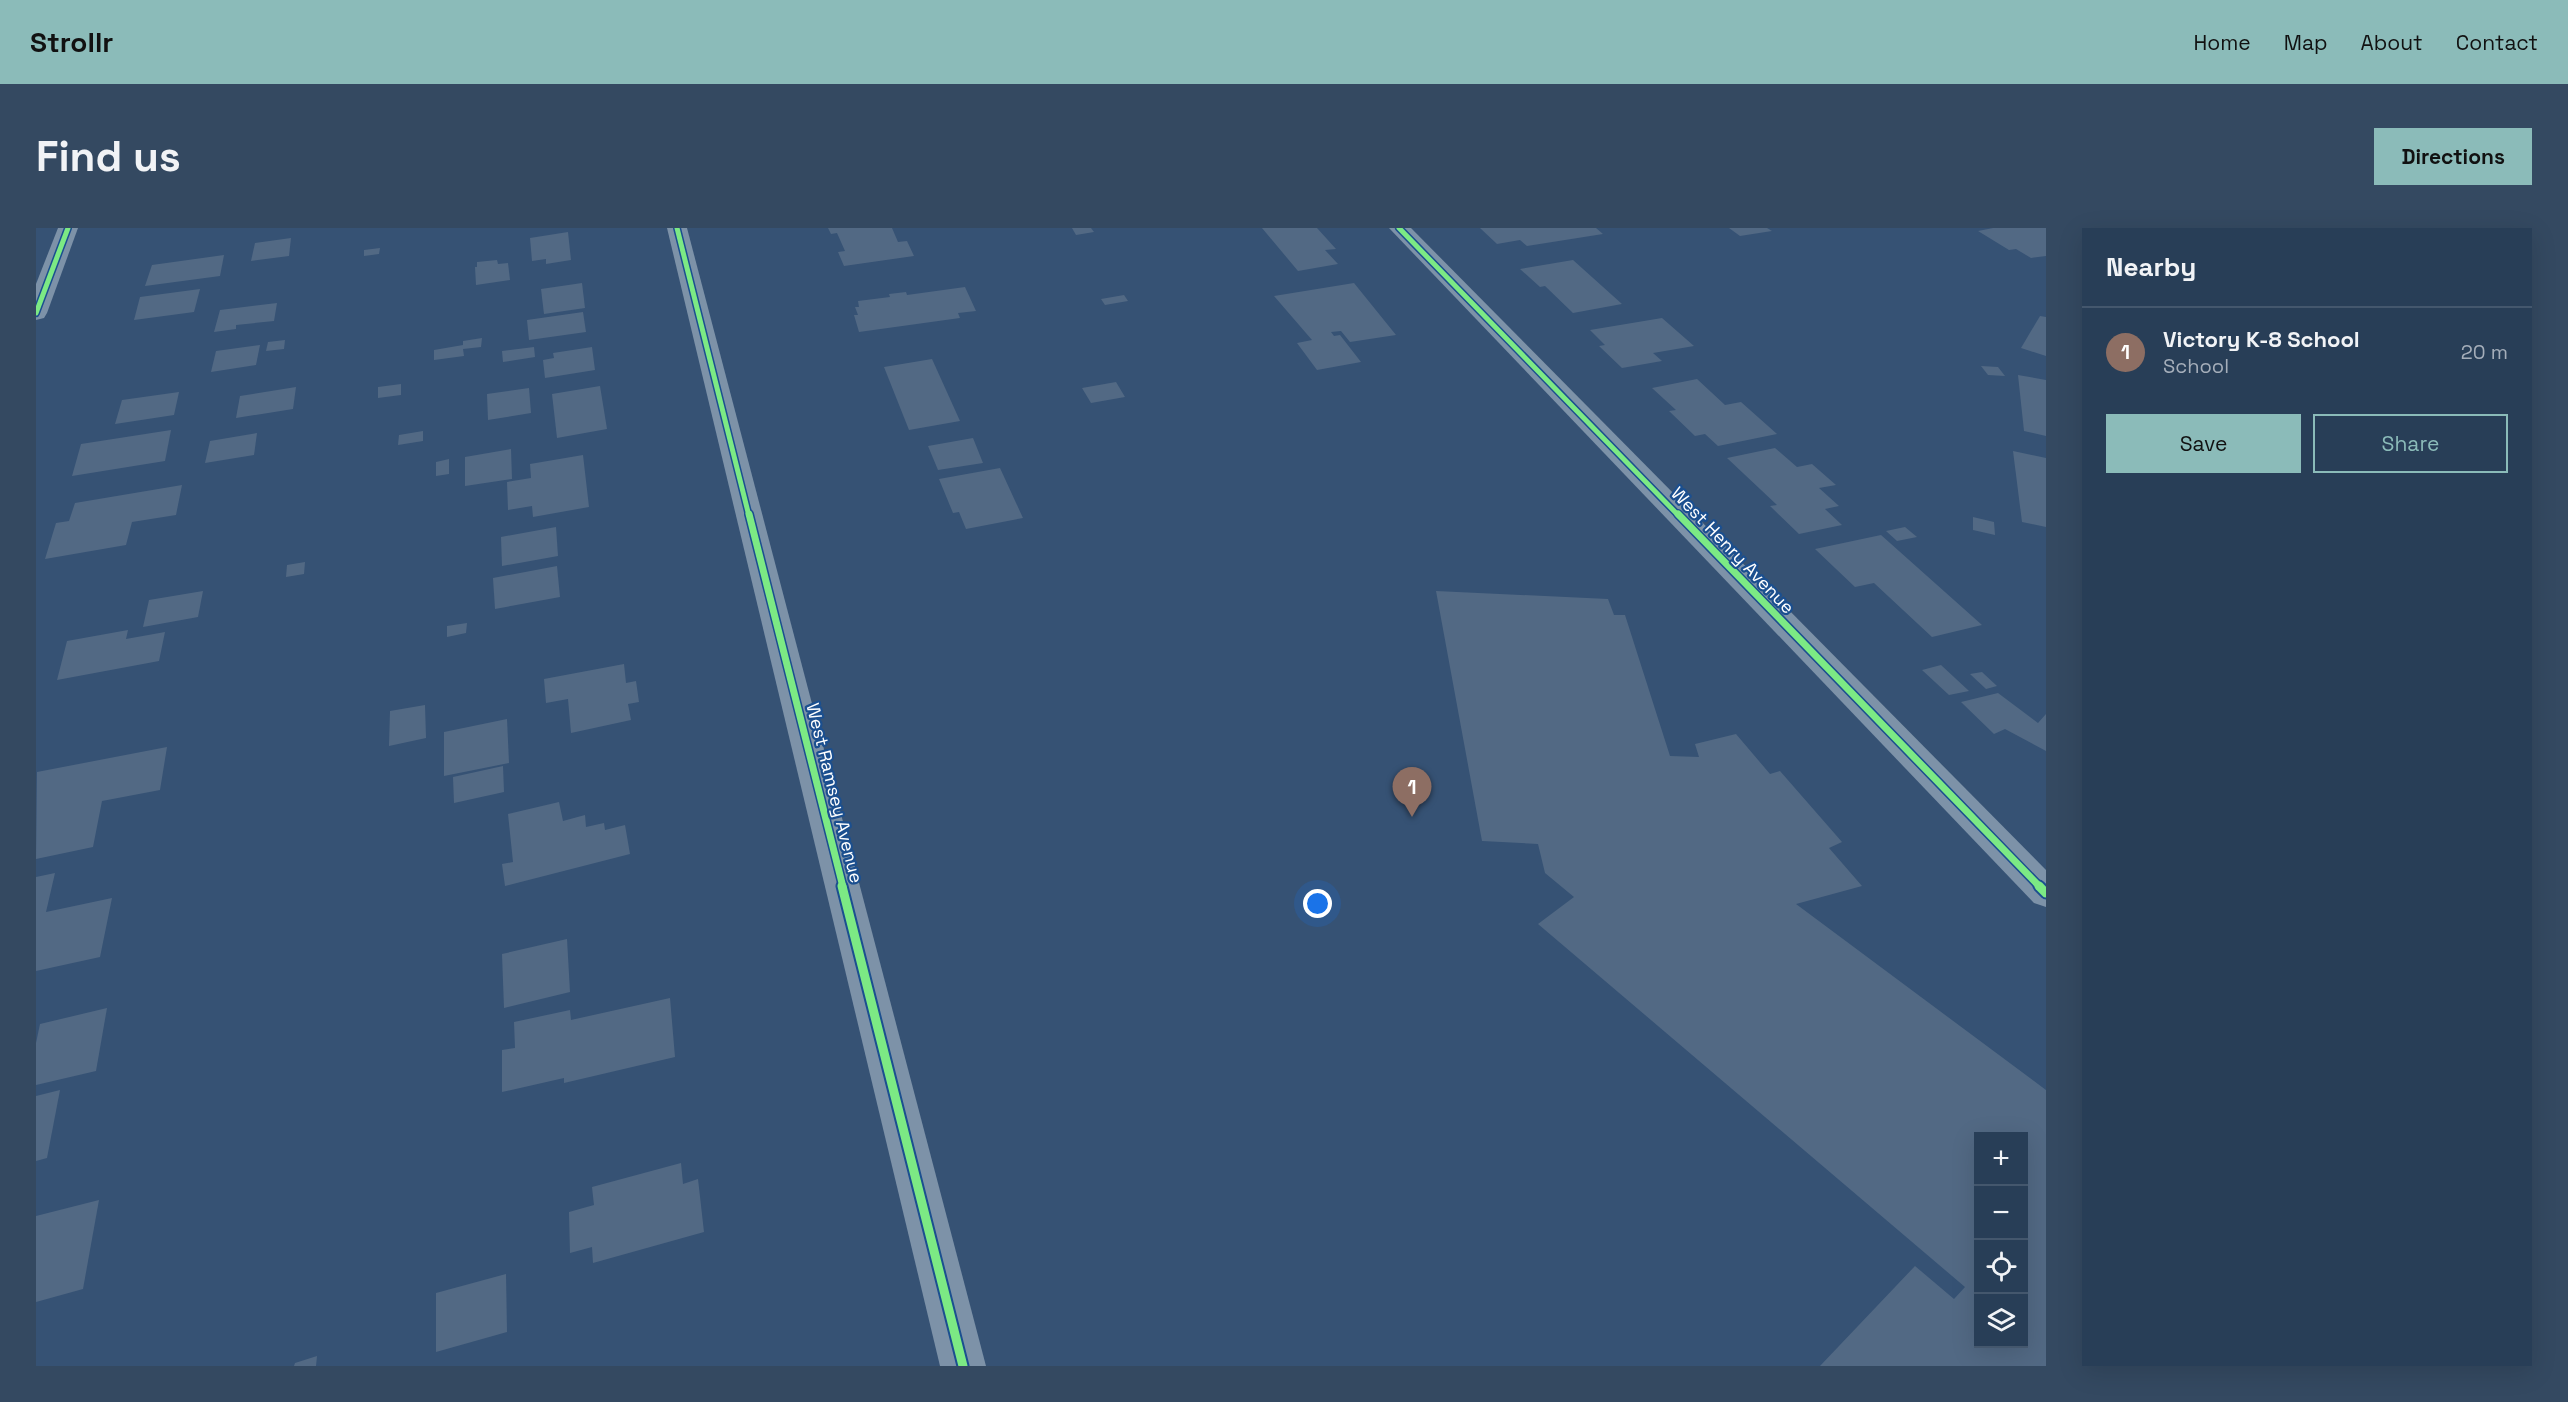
<!DOCTYPE html>
<meta charset="utf-8">
<style>
body{margin:0;font-family:"Space Grotesk",sans-serif;background:#344961;color:#f1f3f6}
.controls{position:absolute;right:18px;bottom:18px;display:grid;overflow:hidden;border-radius:0px;box-shadow:0 6px 24px #0002}
.controls button{width:54px;height:54px;display:grid;place-items:center;padding:0;border:0;border-bottom:2px solid #44576d;background:#283e57;color:#f1f3f6;font:30px sans-serif}
.you{position:absolute;left:1282px;top:676px;width:21px;height:21px;margin:-15px;border:4px solid #fff;border-radius:50%;background:#1a73e8;box-shadow:0 0 0 9px #1a73e833}
.badge{display:grid;place-items:center;width:39px;height:39px;border-radius:50%;background:#8bbbb9;color:#fff;font-size:20px;font-weight:700}
.pin{position:absolute;translate:-50% -50px;filter:drop-shadow(0 2px 3px #0008)}
.pin::after{content:'';position:absolute;top:32px;width:21px;height:18px;background:inherit;clip-path:polygon(0 0,100% 0,50% 100%)}
.list{margin:0;padding:0;list-style:none}
h2{display:flex;justify-content:space-between;align-items:center;height:78px;margin:0;padding:0 24px;font-size:26px}
h2 small{font-size:20px;font-weight:400;color:#a5aeba}
.list li{display:grid;grid-template-columns:39px 1fr auto;gap:18px;align-items:center;box-sizing:border-box;height:90px;padding:0 24px;border-top:2px solid #44576d}
.list b{display:block;font-size:22px;white-space:nowrap}
.list p{margin:0;font-size:20px;white-space:nowrap;color:#a5aeba}
.list em{font-size:20px;font-style:normal;color:#a5aeba}
.actions{display:flex;gap:12px;padding:18px 24px}
.actions a{flex:1;padding:14px 0;border:2px solid #8bbbb9;border-radius:0px;text-align:center;font-size:21px;color:#8bbbb9}
.actions .main{background:#8bbbb9;color:#111}
.icon{flex:none;width:33px;height:33px;fill:none;stroke:currentColor;stroke-width:2;stroke-linecap:round;stroke-linejoin:round}
.map{position:relative;flex:none;width:2010px;height:1138px;overflow:hidden;border-radius:0px}
header{display:flex;align-items:center;gap:36px;box-sizing:border-box;height:84px;padding:0 30px;background:#8bbbb9;color:#111}
header strong{font-size:28px}
nav{display:flex;gap:33px;margin-inline-start:auto;font-size:21px}
.intro{display:flex;align-items:center;justify-content:space-between;box-sizing:border-box;height:144px;padding:0 36px}
h1{margin:0;font-size:42px}
.button{padding:15px 27px;border-radius:0px;background:#8bbbb9;color:#111;font-size:21px;font-weight:700}
main{display:flex;gap:36px;padding:0 36px}
aside{flex:1;background:#283e57;border-radius:0px;box-shadow:0 6px 24px #0002}
.map>svg:first-child{display:block}
</style>
<header>
<strong>Strollr</strong>
<nav><a>Home</a><a>Map</a><a>About</a><a>Contact</a></nav>
</header>
<div class="intro"><h1>Find us</h1><a class="button">Directions</a></div>
<main>
<div class="map">
<svg width="2010" height="1138" viewBox="0 0 2010 1138">
<rect width="100%" height="100%" fill="#365274"/>
<g fill="#526984" fill-rule="evenodd">
<polygon points="792,0 856,0 862,14 871,13 878,28 808,38 802,24 809,23 801,5 795,6"/>
<polygon points="1036,0 1055,0 1058,4 1040,7"/>
<polygon points="1226,0 1281,0 1300,21 1289,22 1302,36 1262,43"/>
<polygon points="1444,0 1560,0 1567,6 1491,18 1484,12 1461,16"/>
<polygon points="1693,0 1731,0 1736,3 1704,8"/>
<polygon points="1957,0 2010,0 2010,28 1995,30 1980,21 1973,22 1942,3"/>
<polygon points="532,4 535,32 510,36 510,31 496,33 494,10"/>
<polygon points="255,10 253,28 215,33 219,15"/>
<polygon points="344,20 343,26 328,28 328,22"/>
<polygon points="188,27 184,48 109,58 116,37"/>
<polygon points="461,32 462,36 472,35 474,52 440,57 439,39 441,39 441,34"/>
<polygon points="1537,32 1586,76 1537,85 1509,58 1504,59 1484,41"/>
<polygon points="546,55 549,80 508,86 505,61"/>
<polygon points="1318,55 1360,107 1314,114 1305,103 1295,104 1298,108 1304,107 1325,134 1281,142 1261,115 1276,112 1238,68"/>
<polygon points="929,59 940,83 922,85 924,90 823,104 818,87 822,87 819,79 823,79 822,73 854,69 853,66 870,64 871,67"/>
<polygon points="164,61 158,84 98,92 104,69"/>
<polygon points="1088,67 1092,73 1069,77 1065,71"/>
<polygon points="241,75 238,93 200,97 200,101 178,104 184,82"/>
<polygon points="547,84 550,104 493,112 491,92"/>
<polygon points="2004,88 2010,89 2010,128 1985,120"/>
<polygon points="1626,90 1658,118 1617,125 1626,133 1586,140 1563,118 1569,117 1554,102"/>
<polygon points="446,110 445,119 427,121 428,128 398,132 398,122 427,117 427,113"/>
<polygon points="249,112 248,121 230,123 232,114"/>
<polygon points="224,117 220,137 175,144 180,123"/>
<polygon points="498,119 499,129 467,134 466,123"/>
<polygon points="556,119 559,142 509,150 507,132 518,130 517,125"/>
<polygon points="896,131 924,193 873,202 848,139"/>
<polygon points="1945,138 1962,139 1969,148 1952,147"/>
<polygon points="1982,147 2010,152 2010,208 1988,203"/>
<polygon points="1661,151 1689,177 1705,174 1741,206 1682,218 1669,206 1659,208 1633,183 1640,182 1616,160"/>
<polygon points="1080,154 1089,169 1055,175 1046,160"/>
<polygon points="365,156 365,167 342,170 342,159"/>
<polygon points="564,158 571,201 521,210 516,166"/>
<polygon points="260,159 257,181 200,190 204,168"/>
<polygon points="493,160 495,185 452,192 451,166"/>
<polygon points="143,164 138,187 79,196 86,172"/>
<polygon points="135,202 129,233 36,248 45,216"/>
<polygon points="387,203 387,213 362,217 363,207"/>
<polygon points="221,205 218,227 169,235 174,213"/>
<polygon points="937,210 947,235 902,242 892,218"/>
<polygon points="1739,220 1761,239 1776,236 1800,257 1783,260 1803,278 1789,281 1806,297 1763,306 1734,278 1741,277 1691,230"/>
<polygon points="475,221 476,251 429,258 429,229"/>
<polygon points="1977,223 2010,230 2010,299 1986,294"/>
<polygon points="547,227 553,279 497,289 496,278 472,282 471,254 495,250 494,236"/>
<polygon points="413,231 413,246 400,248 400,234"/>
<polygon points="964,240 987,290 930,301 923,284 917,285 903,251"/>
<polygon points="146,257 140,287 96,294 90,317 9,331 20,295 33,293 39,275"/>
<polygon points="1937,289 1958,294 1959,307 1937,302"/>
<polygon points="520,299 522,328 466,338 465,309"/>
<polygon points="1869,299 1881,309 1861,313 1850,303"/>
<polygon points="1845,307 1946,397 1896,409 1838,355 1819,359 1779,321"/>
<polygon points="269,334 268,346 250,349 251,337"/>
<polygon points="521,338 524,369 459,381 457,350"/>
<polygon points="167,363 162,389 107,399 113,372"/>
<path d="M1400 363 1572 371 1578 387H1589L1634 528 1663 529 1659 516 1700 506 1734 546 1744 543 1806 614 1793 620 1826 658 1760 676 2010 862V1138H1784L1879 1038 1918 1071 1929 1059 1502 696 1538 669 1509 645 1502 616 1446 613ZM1942 908H1988V1116H1942Z"/>
<polygon points="431,395 430,405 411,409 411,398"/>
<polygon points="92,402 90,411 129,404 123,433 21,452 31,413"/>
<polygon points="588,436 590,455 600,453 603,474 592,476 595,492 535,505 532,471 510,475 508,451"/>
<polygon points="1905,437 1933,463 1913,467 1886,442"/>
<polygon points="1946,444 1961,458 1950,461 1934,446"/>
<polygon points="1962,465 2002,495 2010,486 2010,523 1969,501 1958,506 1925,474"/>
<polygon points="389,477 390,510 353,518 354,483"/>
<polygon points="471,491 473,535 408,548 408,504"/>
<polygon points="131,519 124,562 66,573 57,619 0,631 1,544"/>
<polygon points="467,538 468,564 418,575 417,549"/>
<polygon points="523,574 527,593 549,587 550,599 568,595 569,602 589,597 594,626 469,658 466,636 477,634 472,586"/>
<polygon points="19,645 10,684 76,670 64,729 0,743 0,649"/>
<polygon points="531,711 534,764 468,780 466,726"/>
<polygon points="634,770 639,829 528,855 528,850 466,864 466,822 479,820 478,794 534,782 535,792"/>
<polygon points="71,780 60,843 0,857 0,815 4,796"/>
<polygon points="24,862 11,930 0,933 0,868"/>
<polygon points="645,935 647,956 662,951 668,1004 557,1035 556,1019 534,1025 533,984 558,977 556,959"/>
<polygon points="63,972 47,1061 0,1074 0,988"/>
<polygon points="470,1046 471,1104 400,1124 400,1065"/>
<polygon points="281,1128 280,1138 258,1138 259,1135"/>
</g>
<g fill="none" stroke-linecap="round" stroke-linejoin="round">
<g fill="#7d92a8" fill-rule="evenodd">
<polygon points="22,0 42,0 11,85 8,90 0,92 0,56"/>
<polygon points="631,0 651,0 950,1138 904,1138"/>
<polygon points="1353,0 1375,0 2010,642 2010,679 1998,675"/>
</g>
<defs>
<g id="cycleway-far2">
<polyline points="641,0 713,288"/>
<polyline points="1363,0 1643,288"/>
<polyline points="0,85 32,0"/>
</g>
<g id="cycleway-far1">
<polyline points="713,286 807,659"/>
<polyline points="1642,286 2004,659"/>
</g>
<g id="cycleway">
<polyline points="806,658 927,1138"/>
<polyline points="2003,658 2010,665"/>
</g>
</defs>
<use href="#cycleway-far2" stroke="#1b4f8f" stroke-width="8"/>
<use href="#cycleway-far1" stroke="#1b4f8f" stroke-width="10"/>
<use href="#cycleway" stroke="#1b4f8f" stroke-width="13"/>
<use href="#cycleway-far2" stroke="#7ce984" stroke-width="5"/>
<use href="#cycleway-far1" stroke="#7ce984" stroke-width="7"/>
<use href="#cycleway" stroke="#7ce984" stroke-width="9"/>
</g>
<g text-anchor="middle" dominant-baseline="central" stroke-width="4.5" stroke-linejoin="round" paint-order="stroke">
<g font-size="18" fill="#fff" stroke="#1b4f8f">
<text transform="translate(1697 322) rotate(46)">West Henry Avenue</text>
<text transform="translate(799 565) rotate(76)">West Ramsey Avenue</text>
</g>
</g>
</svg>
<div class="controls">
<button>+</button>
<button>−</button>
<button><svg class="icon" aria-label="locate" viewBox="0 0 24 24"><circle cx="12" cy="12" r="6"/><path d="M12 2v4M12 18v4M2 12h4M18 12h4"/></svg></button>
<button><svg class="icon" aria-label="layers" viewBox="0 0 24 24"><path d="M12 4l9 5-9 5-9-5zM3 14l9 5 9-5"/></svg></button>
</div>
<div class="you"></div>
<div class="pin badge" style="left:1376px;top:589px;background:#8d6e63">1</div>
</div>
<aside>
<h2>Nearby<small></small></h2>
<ul class="list">
<li><span class="badge" style="background:#8d6e63">1</span><div><b>Victory K-8 School</b><p>School</p></div><em>20 m</em></li>
</ul>
<div class="actions"><a class="main">Save</a><a>Share</a></div>
</aside>
</main>
